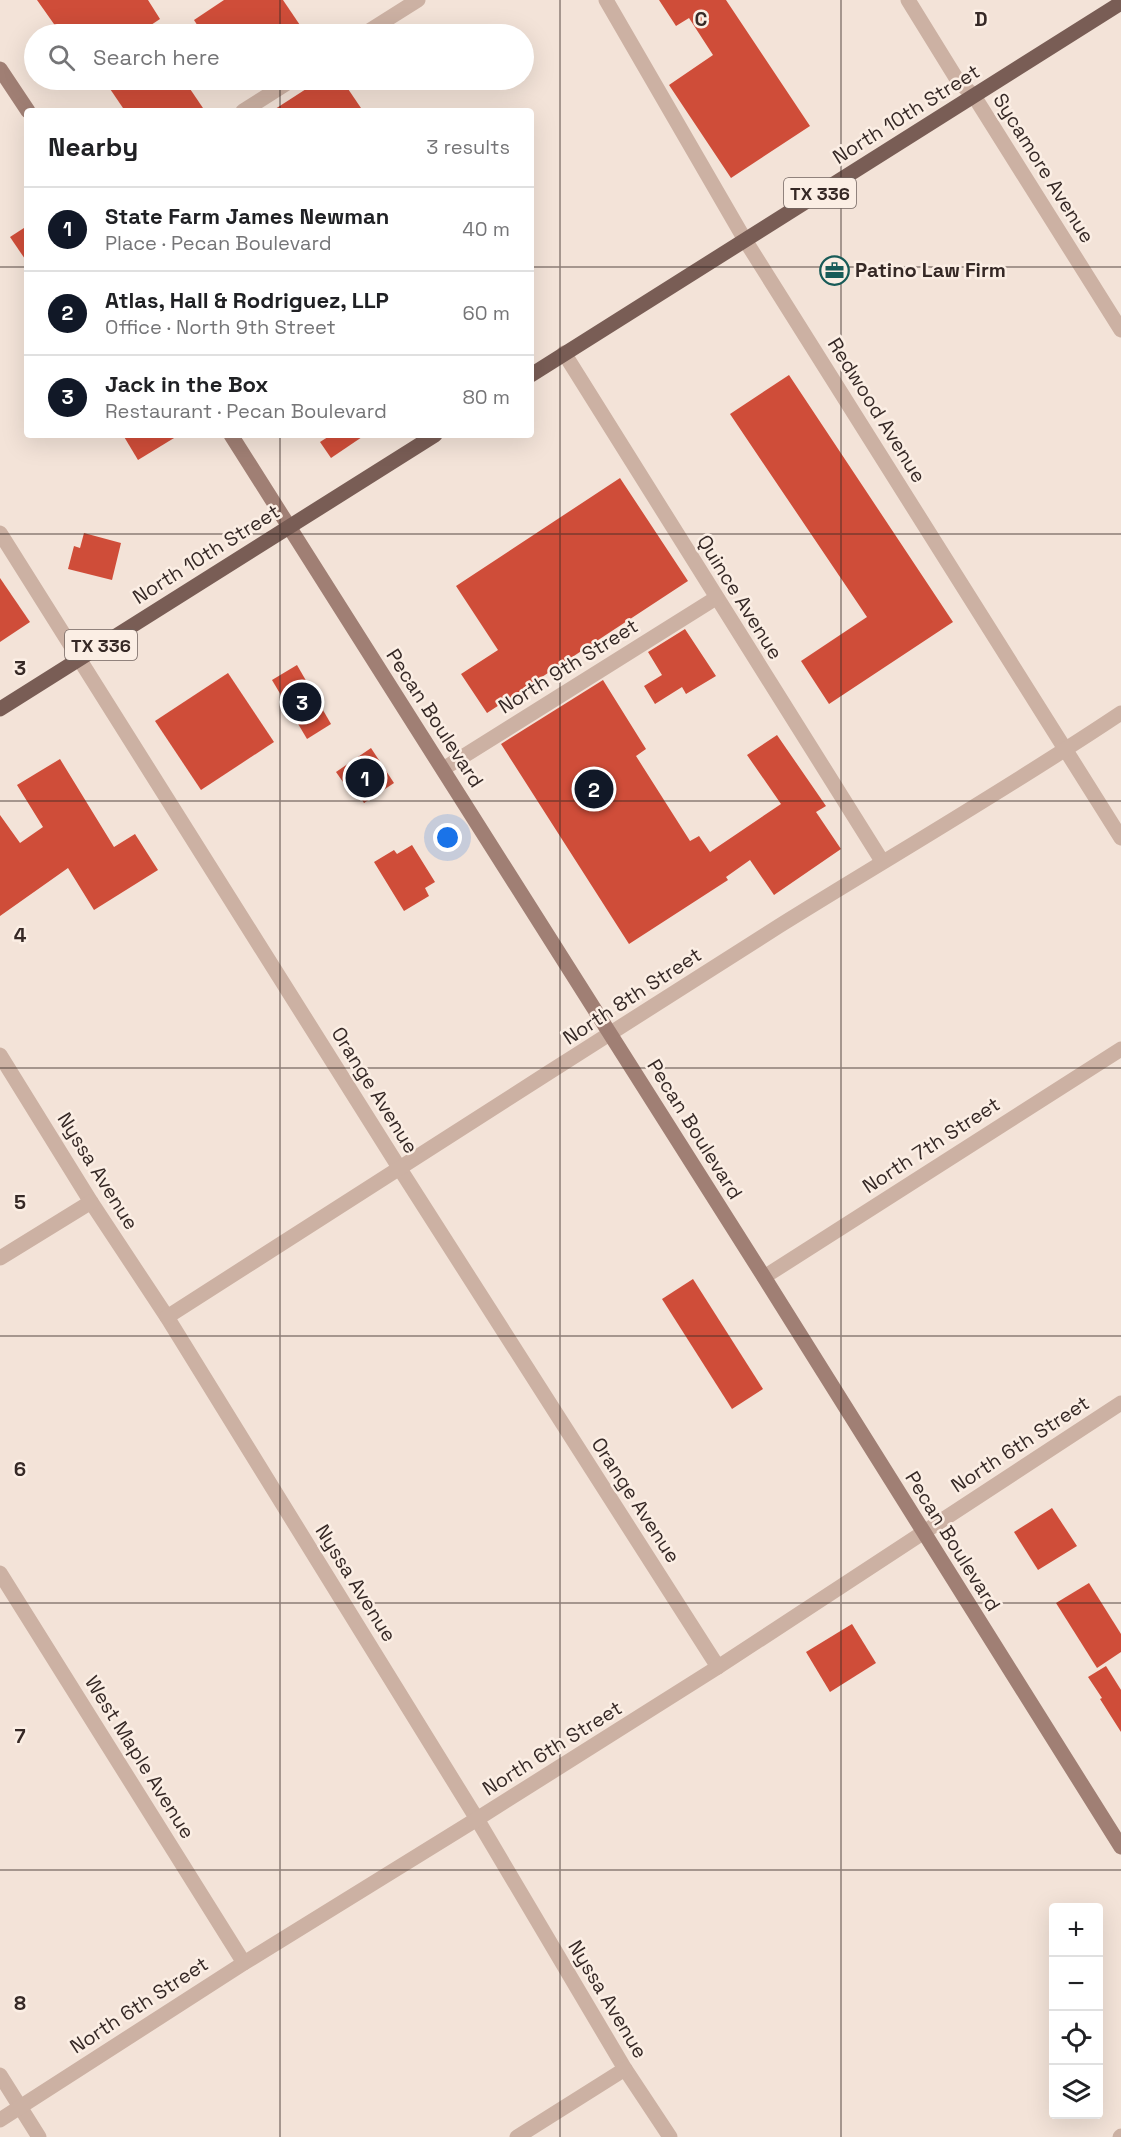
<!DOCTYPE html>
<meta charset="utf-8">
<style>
body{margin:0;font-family:"Space Grotesk",sans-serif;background:#f2f2f2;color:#202124}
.controls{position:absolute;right:18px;bottom:18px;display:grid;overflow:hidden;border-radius:6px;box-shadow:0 6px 24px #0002}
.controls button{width:54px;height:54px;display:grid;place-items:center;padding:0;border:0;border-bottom:2px solid #e0e0e0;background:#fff;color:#202124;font:30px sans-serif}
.you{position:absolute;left:448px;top:838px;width:21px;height:21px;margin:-15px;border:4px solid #fff;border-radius:50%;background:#1a73e8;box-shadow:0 0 0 9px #1a73e833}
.badge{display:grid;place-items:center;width:39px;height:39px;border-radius:50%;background:#111827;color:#fff;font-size:20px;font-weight:700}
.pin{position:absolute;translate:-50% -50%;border:3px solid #fff;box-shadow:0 2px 6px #0006}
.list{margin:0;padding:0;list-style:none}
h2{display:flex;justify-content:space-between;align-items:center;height:78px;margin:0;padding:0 24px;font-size:26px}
h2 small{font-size:20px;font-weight:400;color:#757577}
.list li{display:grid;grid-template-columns:39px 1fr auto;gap:18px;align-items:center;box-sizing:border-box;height:84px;padding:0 24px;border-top:2px solid #e0e0e0}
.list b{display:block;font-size:22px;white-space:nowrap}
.list p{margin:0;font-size:20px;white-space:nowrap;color:#757577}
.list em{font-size:20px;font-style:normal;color:#757577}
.icon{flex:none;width:33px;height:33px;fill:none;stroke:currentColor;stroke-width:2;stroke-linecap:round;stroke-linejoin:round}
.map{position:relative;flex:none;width:1121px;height:2137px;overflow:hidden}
.search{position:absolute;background:#fff;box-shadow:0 6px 24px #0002;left:24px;top:24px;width:510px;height:66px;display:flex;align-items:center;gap:15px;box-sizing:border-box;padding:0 21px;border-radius:33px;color:#757577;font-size:22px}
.panel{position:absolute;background:#fff;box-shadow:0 6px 24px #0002;left:24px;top:108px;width:510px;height:330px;border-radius:6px}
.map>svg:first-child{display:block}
</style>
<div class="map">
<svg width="1121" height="2137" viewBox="0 0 1121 2137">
<rect width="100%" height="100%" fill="#f3e3d8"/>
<g fill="#cf4d39">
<polygon points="37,0 148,0 160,19 148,27 154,34 61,34"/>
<polygon points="224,0 283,0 306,34 203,34 194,20"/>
<polygon points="659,0 726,0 810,126 731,178 669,85 713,55 689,18 676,26"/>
<polygon points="104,80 184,80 205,111 125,111"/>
<polygon points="320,80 342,80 363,111 272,111"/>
<polygon points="27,226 27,262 10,237"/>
<polygon points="789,375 953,622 829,704 801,661 867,617 730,414"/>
<polygon points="123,435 179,435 138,460"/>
<polygon points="331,435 365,435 331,458 320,442"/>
<polygon points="620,478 688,581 487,713 461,674 498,650 456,586"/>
<polygon points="84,533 121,543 112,580 68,569 74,546 80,548"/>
<polygon points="0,578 30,622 0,642"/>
<polygon points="685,629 716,676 686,694 682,687 655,704 644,686 662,675 648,652"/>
<polygon points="297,665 331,724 307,739 272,680"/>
<polygon points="228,673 274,742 201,790 155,721"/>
<polygon points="603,680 646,749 636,756 690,841 699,836 710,852 781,804 747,755 777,735 826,806 816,812 841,849 774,895 750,860 726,877 728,880 629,944 501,744"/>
<polygon points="371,748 394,783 364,803 356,790 350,792 336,772"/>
<polygon points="60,759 114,847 135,834 158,870 94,910 68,868 0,916 0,815 20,843 43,827 17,785"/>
<polygon points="412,845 435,882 425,888 429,896 404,911 374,862 394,850 397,854"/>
<polygon points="693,1279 763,1389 732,1409 662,1299"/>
<polygon points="1052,1508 1077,1546 1038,1570 1014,1532"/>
<polygon points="1089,1583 1121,1634 1121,1652 1097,1668 1056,1603"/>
<polygon points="852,1624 876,1663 830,1692 806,1652"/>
<polygon points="1106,1666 1121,1690 1121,1732 1100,1699 1102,1698 1088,1677"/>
</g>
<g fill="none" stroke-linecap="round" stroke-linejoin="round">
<g stroke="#ccb1a3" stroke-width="15">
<polyline points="606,0 745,240 1121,838"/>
<polyline points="908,0 958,81 974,96 1121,330"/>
<polyline points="364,34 418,0"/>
<polyline points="243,111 292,80"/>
<polyline points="564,353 882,861"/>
<polyline points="0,533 400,1169 718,1667"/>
<polyline points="443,769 716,598"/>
<polyline points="0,1055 91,1202 167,1317 477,1819 625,2069 670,2137"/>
<polyline points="0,1258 91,1202"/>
<polyline points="764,1277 1121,1049"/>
<path d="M167 1317C372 1187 574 1055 779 926 893 855 1009 788 1121 713"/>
<polyline points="0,1573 244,1963"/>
<polyline points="0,2075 39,2137"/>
<polyline points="517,2137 625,2069"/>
<polyline points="1120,2137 1121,2136"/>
</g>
<polyline stroke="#ccb1a3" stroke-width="15" points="0,2120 244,1963 477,1819 718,1667 1121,1403"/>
<g stroke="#a07f74" stroke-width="15">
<polyline points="0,69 28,111"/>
<polyline points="231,435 764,1277 1121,1847"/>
</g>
<g stroke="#795d55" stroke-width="15">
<polyline points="531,375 1121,3"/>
<polyline points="0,709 435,435"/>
</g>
</g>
<path fill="none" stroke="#362926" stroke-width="1.5" stroke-opacity="0.55" d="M280 0V34M560 0V2137M841 0V2137M280 80V111M0 267H27M531 267H1121M280 435V2137M0 534H1121M0 801H1121M0 1068H1121M0 1336H1121M0 1603H1121M0 1870H1121"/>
<defs>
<symbol id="office-ring" viewBox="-11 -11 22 22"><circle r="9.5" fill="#fbeee4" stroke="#185b58" stroke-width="1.5"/><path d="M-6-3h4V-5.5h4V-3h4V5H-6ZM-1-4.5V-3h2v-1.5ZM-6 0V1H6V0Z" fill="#185b58"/></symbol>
</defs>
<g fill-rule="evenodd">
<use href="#office-ring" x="818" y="254" width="33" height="33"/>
</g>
<g text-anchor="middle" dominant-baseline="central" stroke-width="5" stroke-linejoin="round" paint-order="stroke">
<g fill="#fbeee4" stroke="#71645f" stroke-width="1.5">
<rect x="784" y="178" width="72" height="30" rx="4.5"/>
<rect x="65" y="630" width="72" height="30" rx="4.5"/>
</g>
<g font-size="18" font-weight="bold" fill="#362926">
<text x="820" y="193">TX 336</text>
<text x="101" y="645">TX 336</text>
</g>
<g font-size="20" fill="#362926" stroke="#fbeee4">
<text transform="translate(906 114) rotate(-32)">North 10th Street</text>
<text transform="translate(1044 168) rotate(58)">Sycamore Avenue</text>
<text transform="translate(877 410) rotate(58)">Redwood Avenue</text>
<text transform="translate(206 554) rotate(-32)">North 10th Street</text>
<text transform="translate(740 597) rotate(58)">Quince Avenue</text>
<text transform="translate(568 666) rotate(-32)">North 9th Street</text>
<text transform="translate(435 718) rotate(57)">Pecan Boulevard</text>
<text transform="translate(632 996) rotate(-33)">North 8th Street</text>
<text transform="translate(375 1090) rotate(58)">Orange Avenue</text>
<text transform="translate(695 1129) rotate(58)">Pecan Boulevard</text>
<text transform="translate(931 1145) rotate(-33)">North 7th Street</text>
<text transform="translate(98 1171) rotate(58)">Nyssa Avenue</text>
<text transform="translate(1020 1444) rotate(-33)">North 6th Street</text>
<text transform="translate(636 1500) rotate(57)">Orange Avenue</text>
<text transform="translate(953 1541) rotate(58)">Pecan Boulevard</text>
<text transform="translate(356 1583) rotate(58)">Nyssa Avenue</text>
<text transform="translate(552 1748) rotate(-32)">North 6th Street</text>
<text transform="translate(140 1757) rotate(58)">West Maple Avenue</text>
<text transform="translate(608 1999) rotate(59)">Nyssa Avenue</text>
<text transform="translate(139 2005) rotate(-33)">North 6th Street</text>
</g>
<g font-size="20" font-weight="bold" fill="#362926" stroke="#fbeee4" text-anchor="start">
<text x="855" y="270">Patino Law Firm</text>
</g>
</g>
<g font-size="20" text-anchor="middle" font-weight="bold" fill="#362926" stroke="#fbeee4" stroke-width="5" stroke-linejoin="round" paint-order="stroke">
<text x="701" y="26">C</text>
<text x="981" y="26">D</text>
<text x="20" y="675">3</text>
<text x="20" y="942">4</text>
<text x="20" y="1209">5</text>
<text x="20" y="1476">6</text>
<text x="20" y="1743">7</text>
<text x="20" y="2010">8</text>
</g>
</svg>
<div class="controls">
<button>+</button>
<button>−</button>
<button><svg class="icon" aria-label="locate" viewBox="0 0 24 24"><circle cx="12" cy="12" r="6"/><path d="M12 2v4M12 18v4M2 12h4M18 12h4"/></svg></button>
<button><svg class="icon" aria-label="layers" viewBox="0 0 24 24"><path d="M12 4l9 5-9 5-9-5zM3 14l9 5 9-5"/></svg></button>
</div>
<div class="you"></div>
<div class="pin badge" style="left:365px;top:778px">1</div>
<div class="pin badge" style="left:594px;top:789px">2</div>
<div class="pin badge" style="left:302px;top:702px">3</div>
<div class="search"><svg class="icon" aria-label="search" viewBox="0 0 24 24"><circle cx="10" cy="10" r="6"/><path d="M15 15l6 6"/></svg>Search here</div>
<section class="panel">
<h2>Nearby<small>3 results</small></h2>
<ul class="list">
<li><span class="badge">1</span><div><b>State Farm James Newman</b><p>Place · Pecan Boulevard</p></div><em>40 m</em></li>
<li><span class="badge">2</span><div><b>Atlas, Hall &amp; Rodriguez, LLP</b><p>Office · North 9th Street</p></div><em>60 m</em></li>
<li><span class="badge">3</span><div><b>Jack in the Box</b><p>Restaurant · Pecan Boulevard</p></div><em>80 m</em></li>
</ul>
</section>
</div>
